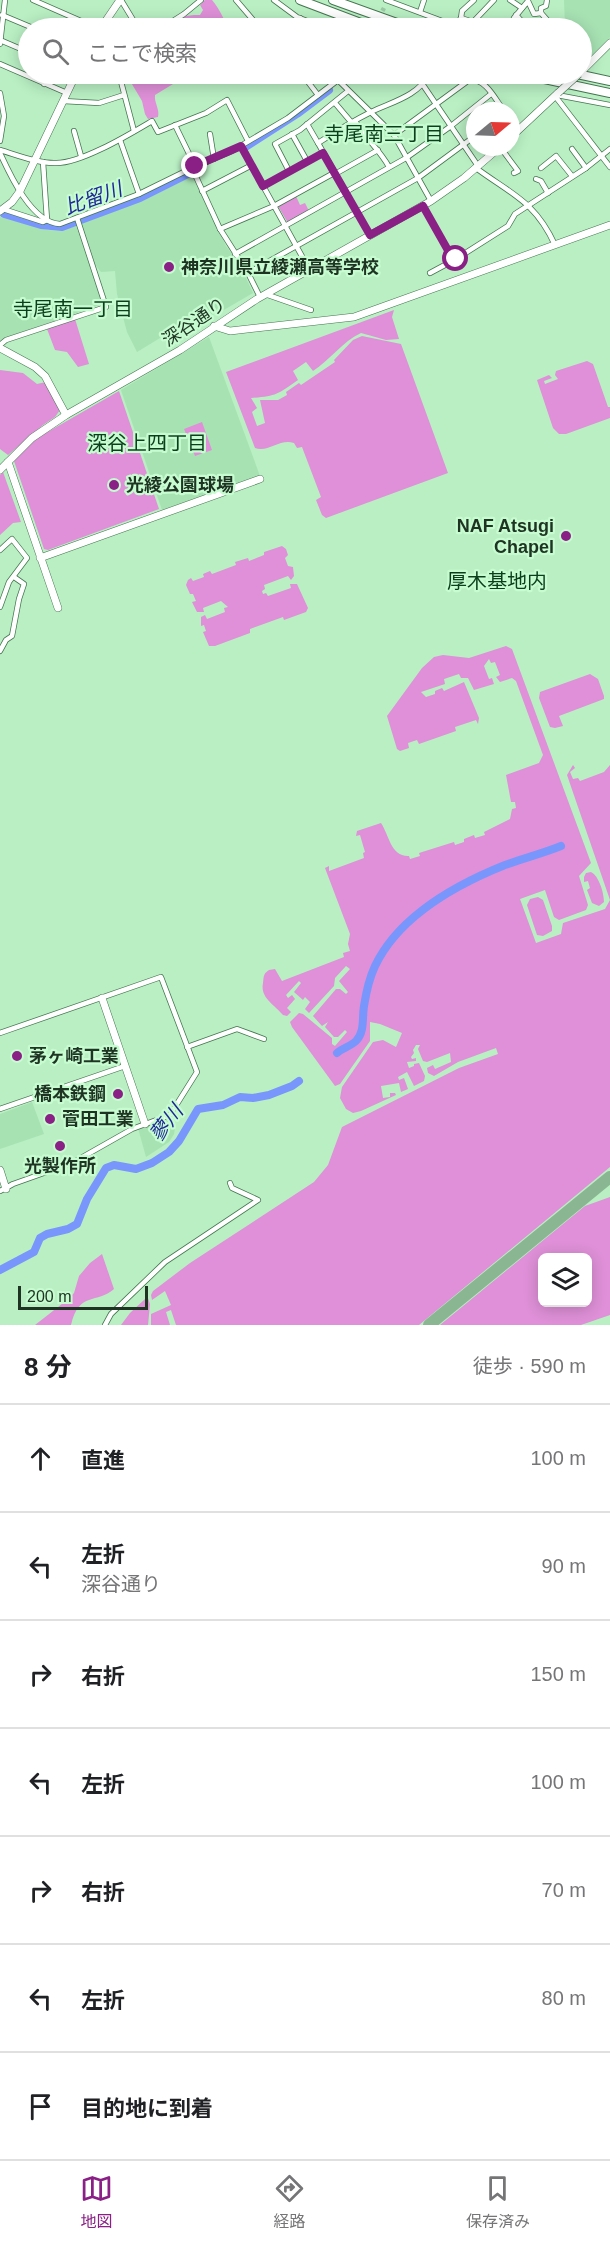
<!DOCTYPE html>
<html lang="ja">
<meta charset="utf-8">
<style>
body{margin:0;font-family:Arial,"Noto Sans JP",sans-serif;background:#f2f2f2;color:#202124}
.controls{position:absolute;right:18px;bottom:18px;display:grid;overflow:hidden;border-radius:9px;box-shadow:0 3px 15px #0003}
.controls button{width:54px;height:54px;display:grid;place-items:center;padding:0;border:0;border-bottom:2px solid #e0e0e0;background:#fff;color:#202124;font:30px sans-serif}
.compass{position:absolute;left:466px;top:102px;width:54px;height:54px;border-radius:50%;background:#fff;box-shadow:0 3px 15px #0003;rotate:71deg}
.scale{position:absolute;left:18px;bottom:15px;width:130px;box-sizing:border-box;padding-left:6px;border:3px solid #1e3322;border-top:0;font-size:16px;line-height:21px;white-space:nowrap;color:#1e3322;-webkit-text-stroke:4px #c6fcd0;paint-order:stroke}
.stop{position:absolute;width:18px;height:18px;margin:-14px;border:4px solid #8a2085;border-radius:50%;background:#fff}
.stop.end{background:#8a2085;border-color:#fff;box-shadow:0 2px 6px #0008}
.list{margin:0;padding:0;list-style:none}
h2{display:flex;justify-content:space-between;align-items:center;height:78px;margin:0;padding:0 24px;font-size:26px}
h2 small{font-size:20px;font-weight:400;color:#757577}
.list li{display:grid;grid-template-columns:39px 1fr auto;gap:18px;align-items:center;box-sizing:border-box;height:108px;padding:0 24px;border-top:2px solid #e0e0e0}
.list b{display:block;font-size:22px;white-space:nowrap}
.list p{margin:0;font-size:20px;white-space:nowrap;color:#757577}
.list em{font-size:20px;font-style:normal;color:#757577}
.icon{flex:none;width:33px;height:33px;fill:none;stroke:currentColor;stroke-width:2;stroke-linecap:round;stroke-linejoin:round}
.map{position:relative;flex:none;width:610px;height:1325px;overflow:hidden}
.search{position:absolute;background:#fff;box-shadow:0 3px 15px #0003;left:18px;right:18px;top:18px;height:66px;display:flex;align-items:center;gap:15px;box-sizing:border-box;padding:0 21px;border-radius:33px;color:#757577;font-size:22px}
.sheet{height:834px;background:#fff}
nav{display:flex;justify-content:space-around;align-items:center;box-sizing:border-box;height:84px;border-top:2px solid #e0e0e0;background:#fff;font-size:16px;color:#757577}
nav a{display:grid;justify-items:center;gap:3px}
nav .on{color:#8a2085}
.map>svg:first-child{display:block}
</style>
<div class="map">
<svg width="610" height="1325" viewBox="0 0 610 1325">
<rect width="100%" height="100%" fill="#b9efc3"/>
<g fill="#a7e2b3">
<polygon points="564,0 610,0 610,37 592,57 582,46 582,28 562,28 565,26"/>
<polygon points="192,176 226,246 239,263 253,293 222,311 161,335 160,338 137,352 127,332 117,294 115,271 101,272 92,261 81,224 143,200"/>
<polygon points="0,217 48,230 60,231 76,226 102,299 99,305 0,340"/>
<polygon points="209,337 260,476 162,510 121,390"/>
<polygon points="32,1102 44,1134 0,1149 0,1114"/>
<polygon points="168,1117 175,1128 174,1134 169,1142 146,1157 138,1128"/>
</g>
<g fill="#df90d8" fill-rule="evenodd">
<path d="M205 0H212C220 9 223 19 229 28H177C179 15 189 15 200 15L203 10 200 5Z"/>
<path d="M126 74H194L195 80 191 79 189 76 185 78 182 83 173 84 155 95C154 103 160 109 158 117L148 119 145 114 142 101Z"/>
<polygon points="296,196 300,205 305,203 309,211 288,223 278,206"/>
<path d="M394 310 392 317 399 339 386 340 361 333C343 341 330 360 313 371L306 362 293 371 298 380C277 395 276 396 251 398L257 408 252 412 257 426 265 423 260 400H278L287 395 286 392 299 383 301 385 335 362 334 360 353 340 362 336 401 344 448 473 326 518 322 515 316 500 321 497 302 447 297 448 294 443C280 438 268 453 255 448L226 372Z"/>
<polygon points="75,319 89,364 78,367 67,352 55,350 47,329"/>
<polygon points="587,361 593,364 608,407 610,407 610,418 566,434 559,434 553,428 537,380 549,375 552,378 544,381 545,384 558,379 555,375 556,371"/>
<polygon points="0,370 23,373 37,384 46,382 60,410 55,417 43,425 8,455 0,449"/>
<polygon points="119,391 159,509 48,550 44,549 14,461 28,446 39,437"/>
<polygon points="202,422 212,450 195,456 184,429"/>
<polygon points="3,472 21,522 13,523 0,535 0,475"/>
<polygon points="282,546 286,549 288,555 285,558 288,566 293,567 294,576 291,580 288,576 264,585 265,589 262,591 263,594 266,593 268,596 291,588 290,584 297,584 308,608 306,612 284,620 283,617 250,629 250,633 215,646 209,646 203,632 206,631 204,625 201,626 201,617 205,615 207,619 225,612 224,608 228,607 221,601 203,608 204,612 197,612 192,602 196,601 193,594 190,594 186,585 188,580 191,578 193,581 204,577 203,574 210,571 212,574 236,565 235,562 248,558 249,561 264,555 264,552"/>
<path d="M506 646 512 649 591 863 579 876 588 905 586 910 559 920 554 917 545 890 520 899 536 943 561 934 563 923 605 909 610 900 567 775 573 765 575 768 570 772 573 779 578 778 580 781 604 772 610 765V1167L419 1325H176L171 1310 166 1312 170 1325H151V1314L171 1305 165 1291 152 1300 151 1295 153 1291 190 1263 314 1182 328 1165 342 1127 459 1068 498 1054 496 1048 458 1062 434 1076 428 1073 427 1068 433 1065 435 1069 451 1062 450 1053 427 1062 423 1061 418 1049 420 1045H416L413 1050 414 1053 411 1057 412 1059 416 1058V1061L407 1062 409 1068 414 1066V1064L419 1063 425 1076 424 1081 414 1086 407 1072 398 1077 399 1080 404 1078 408 1089 401 1092 399 1083 381 1086 383 1098 390 1097V1093H395L396 1095 361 1111 353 1113 346 1109 340 1098 342 1087 373 1042 383 1040 396 1047 402 1033 380 1024 370 1022V1041L340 1084 335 1086 292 1027 290 1022 299 1013 303 1014 332 1038V1044L335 1046 347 1032 345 1030 338 1037H334L325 1027 328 1022 322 1026 313 1016 336 989H340L346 994 348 992 339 981 350 969 346 966 335 978 334 986 309 1013 305 1009 310 1002 305 997 303 1000 294 992 301 983 299 981 286 995 288 998 292 995 295 999 287 1008 291 1012 287 1016 283 1015C274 1004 260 998 263 983 264 976 263 974 269 970L275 969 282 981 344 957 343 953 350 951 348 944 350 934 325 868 329 866V871L364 858 363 853 365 852 360 835 356 836 357 831 381 823C389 835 391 857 409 856L410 859 420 856 419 853 454 842 455 845 464 842V839L474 835 475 838 485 835 484 832 510 819 512 809 516 808 515 802H511L506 775 539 763 543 755 516 681 512 678 500 682 496 677 500 675 495 662 491 663 489 659 484 666 489 679 492 678 494 684 474 690 468 678H461L459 674 444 679 445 684 421 692 426 697 435 694V691L442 688 444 691 464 682 479 718 478 724 476 720 455 727 456 731 419 744 417 740 408 743 409 748 400 751 397 749 387 716 422 668 434 657 443 655 469 658Z"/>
<polygon points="590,674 598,679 604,696 604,699 559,716 563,726 555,728 550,727 539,698 540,692"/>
<path d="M591 872C599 876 604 893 604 902L599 906 592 903 587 890 590 888 588 881 584 882V877L586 873Z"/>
<polygon points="538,897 543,900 552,926 552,931 543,936 537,935 527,905 530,899"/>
<path d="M610 1197V1315L581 1325H440L585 1206ZM542 1258H588V1302H542Z"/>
<path d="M102 1254 114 1289C97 1304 79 1291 71 1325H35L67 1300 74 1293 79 1276 90 1263Z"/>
<polygon points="145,1299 148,1298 150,1304 148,1325 121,1325 130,1313"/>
</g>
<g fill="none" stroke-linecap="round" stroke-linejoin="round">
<g stroke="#7996fc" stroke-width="8">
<polyline points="244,148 297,114 329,90"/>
<polyline points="4,214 41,225 62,227 140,198 188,174"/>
<path d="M337 1053C343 1048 351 1046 356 1041 365 1032 362 1018 364 1006 366 993 369 979 375 966 399 916 455 885 505 865 524 858 544 853 561 846"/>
<polyline points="0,1270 34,1252 40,1238 47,1234 68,1229 77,1224 87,1199 106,1168 114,1165 136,1169 152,1163 169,1152 179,1141 198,1109 223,1105 240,1097 253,1098 269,1095 292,1086 299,1081"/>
</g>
<polyline stroke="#8ab692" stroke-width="12" points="429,1325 610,1177"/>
<polyline stroke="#9ac9a3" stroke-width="4.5" stroke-dasharray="4.5 2" stroke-linecap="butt" points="373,28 384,8"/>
<defs>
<g id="street">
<polyline points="33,0 97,28"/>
<polyline points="121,0 138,28"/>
<polyline points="236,0 260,28"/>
<polyline points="274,0 297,17 325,28"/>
<polyline points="386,0 461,28"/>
<polyline points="510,0 522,8"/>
<polyline points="420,12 424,0"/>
<polyline points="541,13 541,8 546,6 547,0"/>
<polyline points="2,15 33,28"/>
<polyline points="516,15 528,28"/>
<polyline points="300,18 299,22 303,28"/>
<polyline points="461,18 462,11 474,0"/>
<polyline points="514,18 528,1 534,14 541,13 549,22"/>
<polyline points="455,26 461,18 473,22 494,0"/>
<polyline points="162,28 184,14 201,0"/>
<polyline points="0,40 28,52"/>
<polyline points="0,44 5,0"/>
<polyline points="0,64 67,93"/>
<polyline points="119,74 134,131"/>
<polyline points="302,74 318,95"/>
<polyline points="338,80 394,135 431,201"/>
<polyline points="44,84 50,74"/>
<polyline points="423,85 478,166"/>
<polyline points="0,93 4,116 0,141"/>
<polyline points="557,95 610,105"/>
<polyline points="555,96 610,167"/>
<polyline points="63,101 99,103 124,95"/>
<polyline points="335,103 352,123"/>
<path d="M355 121C365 138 380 150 389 167"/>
<polyline points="307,124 318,143"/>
<polyline points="175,125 195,166"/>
<polyline points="74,131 81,156"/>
<polyline points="210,134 214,159"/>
<polyline points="292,134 307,161"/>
<path d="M394 135 469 80C486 78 495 99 504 111"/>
<polyline points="120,140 139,194"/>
<polyline points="241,146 309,269"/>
<polyline points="500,147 518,171 514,173"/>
<polyline points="572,149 586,168"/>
<path d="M0 150C17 155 36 163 54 163 79 165 130 134 152 121L158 132 206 113 227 100 248 141"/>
<path d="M0 153C10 175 32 223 60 224L139 194 192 168 232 151 288 118 338 80 343 74"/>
<polyline points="43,162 47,220"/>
<polyline points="192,168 220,229 248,273 260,297"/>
<path d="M476 168C511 194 535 201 555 245"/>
<polyline points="541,168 556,156 572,176"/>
<polyline points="289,171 275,144 300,130 348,91"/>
<polyline points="335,174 378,150"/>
<polyline points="536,179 541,181 548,193"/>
<polyline points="263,186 323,153"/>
<polyline points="202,191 252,165"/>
<polyline points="423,206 454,261"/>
<polyline points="3,209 43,222 47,220"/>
<polyline points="220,229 274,206 334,173"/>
<path d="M370 235 318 143C335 132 353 121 371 112 394 101 416 97 430 74"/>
<polyline points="235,254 406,158 451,126 491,94"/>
<polyline points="248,273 418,178 475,136"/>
<polyline points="430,273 456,259 508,226 515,214 586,168 610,149"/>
<polyline points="265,294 311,310"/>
<polyline points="0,345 6,340 106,307 77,218"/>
<polyline points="0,550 12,539 27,558 9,582 0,607"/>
<polyline points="0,651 6,640 12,636 19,599 24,584 14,577"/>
<polyline points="0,1033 161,977 197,1072 170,1115 132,1129 72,1163 13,1184 0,1191"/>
<polyline points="187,1047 237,1029 264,1039"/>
<polyline points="0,1109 125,1066"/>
<polyline points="105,1325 111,1314 165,1262 258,1200 232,1188 230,1183"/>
</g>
<g id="secondary">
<polyline points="101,28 120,0"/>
<polyline points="582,71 610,43"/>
<polyline points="511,137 558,93"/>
<polyline points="0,211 12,202 20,191 76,74"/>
<polyline points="214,326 230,331 354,317 610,225"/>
<polyline points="0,348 35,367 45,376 66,415"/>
<polyline points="8,462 58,608"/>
<polyline points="0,470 32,438 66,415 180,350 257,299 431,201 464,178 500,147"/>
<polyline points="40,558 260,479"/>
<polyline points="102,998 145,1124"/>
<polyline points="0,1170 6,1189"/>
</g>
<g id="highway">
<polyline points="300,0 374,28"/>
<polyline points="333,0 411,28"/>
<polyline points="521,74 610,93"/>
<polyline points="577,74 610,81"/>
</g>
</defs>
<use href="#street" stroke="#44754f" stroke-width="6"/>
<use href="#secondary" stroke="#44754f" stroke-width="8"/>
<use href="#highway" stroke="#44754f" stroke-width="10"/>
<use href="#street" stroke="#fff" stroke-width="4.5"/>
<use href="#secondary" stroke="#fff" stroke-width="7"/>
<use href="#highway" stroke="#fff" stroke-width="8"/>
<defs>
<polyline id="secondary-bridge" points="558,93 579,74"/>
</defs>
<use href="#secondary-bridge" stroke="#44754f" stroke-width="8" stroke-linecap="butt"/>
<use href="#secondary-bridge" stroke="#fff" stroke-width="7"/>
</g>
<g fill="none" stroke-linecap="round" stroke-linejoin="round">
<polyline stroke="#8a2085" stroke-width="8" points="195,166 241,146 263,186 323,153 370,235 423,206 454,261 456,259"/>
</g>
<g fill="#8a2085" stroke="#c6fcd0" stroke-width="2">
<circle cx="169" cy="267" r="6"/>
<circle cx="114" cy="485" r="6"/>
<circle cx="566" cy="536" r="6"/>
<circle cx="17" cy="1056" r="6"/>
<circle cx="118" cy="1094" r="6"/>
<circle cx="50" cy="1119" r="6"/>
<circle cx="60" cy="1146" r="6"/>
</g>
<g text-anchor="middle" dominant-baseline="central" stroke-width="4.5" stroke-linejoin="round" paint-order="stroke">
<g font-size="18" font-weight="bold" fill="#1e3322" stroke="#c6fcd0" text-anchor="start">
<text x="181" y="267">神奈川県立綾瀬高等学校</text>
<text x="126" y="485">光綾公園球場</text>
<text x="554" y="526" text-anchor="end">NAF Atsugi<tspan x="554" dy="21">Chapel</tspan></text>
<text x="29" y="1056">茅ヶ崎工業</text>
<text x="106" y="1094" text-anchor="end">橋本鉄鋼</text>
<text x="62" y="1119">菅田工業</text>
<text x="60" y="1166" text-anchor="middle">光製作所</text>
</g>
<g font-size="18" fill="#1e3322" stroke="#c6fcd0">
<text transform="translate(194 322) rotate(-34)">深谷通り</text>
</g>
<g font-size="20" fill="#0b3f1c" stroke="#c6fcd0">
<text x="384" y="134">寺尾南三丁目</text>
<text x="73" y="309">寺尾南一丁目</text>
<text x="147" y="443">深谷上四丁目</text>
<text x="497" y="581">厚木基地内</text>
</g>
<g font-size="20" font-style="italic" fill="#1e2599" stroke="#c6fcd0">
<text transform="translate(93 198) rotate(-20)">比留川</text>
<text transform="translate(166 1123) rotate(-52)">蓼川</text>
</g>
</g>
</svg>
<div class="controls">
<button><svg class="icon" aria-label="layers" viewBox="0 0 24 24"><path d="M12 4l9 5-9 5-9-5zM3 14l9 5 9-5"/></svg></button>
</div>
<svg class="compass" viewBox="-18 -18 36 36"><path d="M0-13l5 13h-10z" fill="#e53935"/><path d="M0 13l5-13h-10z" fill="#757577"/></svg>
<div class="scale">200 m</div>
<div class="stop" style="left:456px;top:259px"></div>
<div class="stop end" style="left:195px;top:166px"></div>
<div class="search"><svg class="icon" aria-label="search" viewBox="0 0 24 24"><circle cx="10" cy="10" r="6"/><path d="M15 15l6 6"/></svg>ここで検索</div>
</div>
<section class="sheet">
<h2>8 分<small>徒歩 · 590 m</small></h2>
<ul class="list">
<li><svg class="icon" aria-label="ahead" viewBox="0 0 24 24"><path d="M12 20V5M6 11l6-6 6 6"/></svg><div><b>直進</b></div><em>100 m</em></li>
<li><svg class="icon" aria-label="left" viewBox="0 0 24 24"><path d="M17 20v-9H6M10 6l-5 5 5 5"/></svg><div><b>左折</b><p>深谷通り</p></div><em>90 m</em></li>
<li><svg class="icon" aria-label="right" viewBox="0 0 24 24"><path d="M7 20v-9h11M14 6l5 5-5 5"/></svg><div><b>右折</b></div><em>150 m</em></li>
<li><svg class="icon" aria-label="left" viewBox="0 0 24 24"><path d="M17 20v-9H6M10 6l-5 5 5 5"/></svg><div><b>左折</b></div><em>100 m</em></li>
<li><svg class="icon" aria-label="right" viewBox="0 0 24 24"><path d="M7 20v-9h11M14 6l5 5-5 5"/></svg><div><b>右折</b></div><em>70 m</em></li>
<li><svg class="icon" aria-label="left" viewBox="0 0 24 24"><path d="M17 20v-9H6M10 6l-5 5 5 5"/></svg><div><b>左折</b></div><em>80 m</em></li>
<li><svg class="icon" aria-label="arrive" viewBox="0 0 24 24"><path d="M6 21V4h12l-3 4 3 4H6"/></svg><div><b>目的地に到着</b></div></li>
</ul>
</section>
<nav>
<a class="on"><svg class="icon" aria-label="map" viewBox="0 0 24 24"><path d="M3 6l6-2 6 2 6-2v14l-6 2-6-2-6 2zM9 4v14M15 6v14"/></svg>地図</a>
<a><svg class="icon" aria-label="directions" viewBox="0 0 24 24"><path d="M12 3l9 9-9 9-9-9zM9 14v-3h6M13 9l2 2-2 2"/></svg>経路</a>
<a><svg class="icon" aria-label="saved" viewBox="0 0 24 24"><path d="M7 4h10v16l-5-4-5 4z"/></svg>保存済み</a>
</nav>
